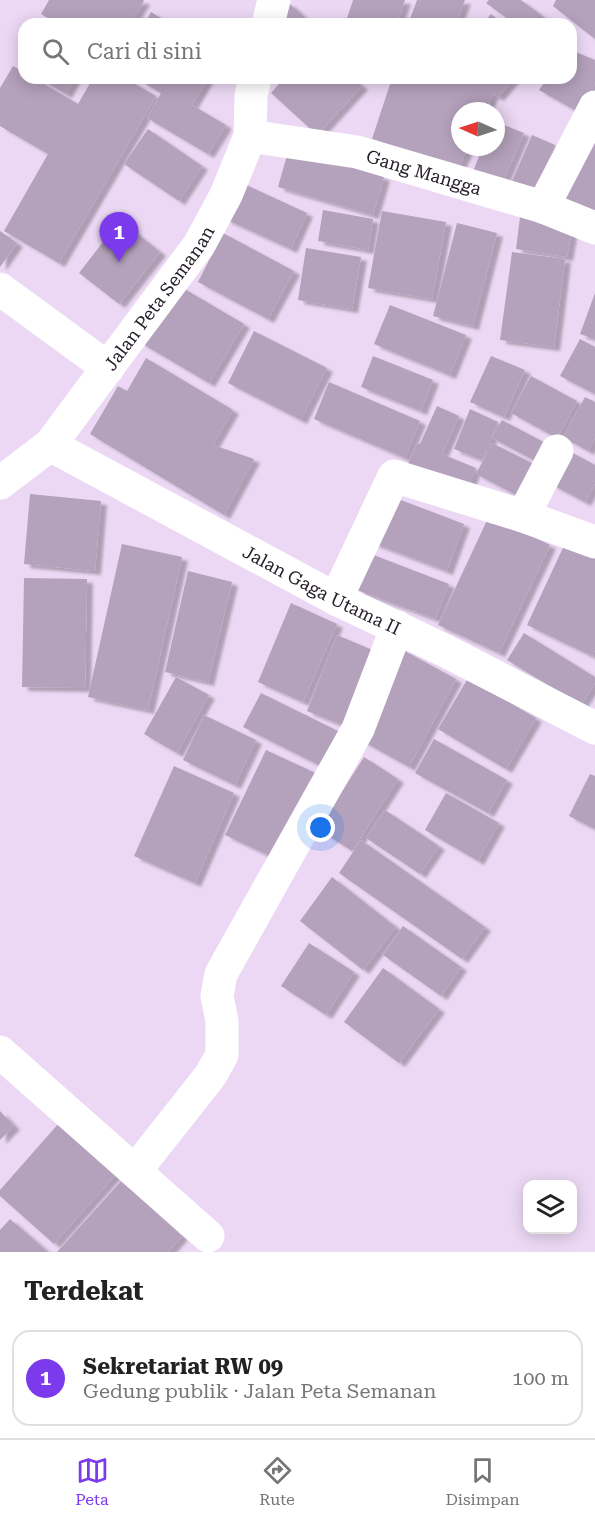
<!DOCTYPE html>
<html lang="id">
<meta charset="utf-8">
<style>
body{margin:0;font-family:"Roboto Serif",serif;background:#f6f6f6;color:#222}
.controls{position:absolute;right:18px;bottom:18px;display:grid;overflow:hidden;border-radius:12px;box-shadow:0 3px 15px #0003}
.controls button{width:54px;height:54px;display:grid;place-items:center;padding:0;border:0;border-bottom:2px solid #e0e0e0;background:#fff;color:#222;font:30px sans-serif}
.compass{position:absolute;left:451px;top:102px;width:54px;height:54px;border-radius:50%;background:#fff;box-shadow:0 3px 15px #0003;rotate:273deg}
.you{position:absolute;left:321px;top:828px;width:21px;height:21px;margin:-15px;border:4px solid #fff;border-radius:50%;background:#1a73e8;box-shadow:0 0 0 9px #1a73e833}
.badge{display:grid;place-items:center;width:39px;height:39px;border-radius:50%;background:#7c3aed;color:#fff;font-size:20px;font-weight:700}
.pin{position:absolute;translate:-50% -50px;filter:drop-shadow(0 2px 3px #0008)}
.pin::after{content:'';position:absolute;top:32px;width:21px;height:18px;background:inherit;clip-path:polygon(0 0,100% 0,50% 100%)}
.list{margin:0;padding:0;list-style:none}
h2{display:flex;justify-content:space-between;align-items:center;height:78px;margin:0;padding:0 24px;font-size:26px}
h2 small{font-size:20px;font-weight:400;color:#767676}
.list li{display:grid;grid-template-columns:39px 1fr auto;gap:18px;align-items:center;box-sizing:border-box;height:96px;margin:0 12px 12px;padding:0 12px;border:2px solid #e0e0e0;border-radius:18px}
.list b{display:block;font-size:22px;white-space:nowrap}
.list p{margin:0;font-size:20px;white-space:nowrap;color:#767676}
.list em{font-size:20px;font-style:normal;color:#767676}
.icon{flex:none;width:33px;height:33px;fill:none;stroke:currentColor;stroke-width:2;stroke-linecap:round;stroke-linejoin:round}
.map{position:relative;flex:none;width:595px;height:1252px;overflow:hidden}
.search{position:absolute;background:#fff;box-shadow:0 3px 15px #0003;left:18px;right:18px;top:18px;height:66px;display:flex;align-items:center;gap:15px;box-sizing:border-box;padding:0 21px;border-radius:18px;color:#767676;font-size:22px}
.sheet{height:186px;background:#fff}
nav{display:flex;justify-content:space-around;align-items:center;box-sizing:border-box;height:84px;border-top:2px solid #e0e0e0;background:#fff;font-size:16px;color:#767676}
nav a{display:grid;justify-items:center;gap:3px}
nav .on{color:#7c3aed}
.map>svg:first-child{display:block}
</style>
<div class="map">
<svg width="595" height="1252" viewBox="0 0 595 1252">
<defs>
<filter id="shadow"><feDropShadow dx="6" dy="4" stdDeviation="1.5" flood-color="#0004"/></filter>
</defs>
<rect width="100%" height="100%" fill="#ecd8f4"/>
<g fill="#b4a1bc" filter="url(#shadow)">
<polygon points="49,0 143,0 144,1 130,24 58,24 41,14"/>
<polygon points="353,0 405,0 397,24 345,24"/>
<polygon points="417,0 465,0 456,24 408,24"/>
<polygon points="489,0 521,0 553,24 515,24 486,3"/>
<polygon points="556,0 595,0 595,39 553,6"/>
<polygon points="288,2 312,24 283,24"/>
<polygon points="151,12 171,24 144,24"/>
<polygon points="491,14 504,24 483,24"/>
<polygon points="571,50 595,60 595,83 580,113 539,90 547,78 571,78"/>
<polygon points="13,66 24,72 24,78 34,78 78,104 93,78 125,78 156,96 59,263 4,231 48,154 0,126 0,88"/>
<polygon points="38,78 75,78 66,94"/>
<polygon points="145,78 208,78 192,105 226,125 208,154 147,118 161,93 142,82"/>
<polygon points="284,78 353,78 362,86 317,135 271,93"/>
<polygon points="392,78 514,78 498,97 493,94 485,111 460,111 460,147 468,147 460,165 372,139"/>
<polygon points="595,112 595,224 555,206"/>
<polygon points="496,122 524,133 501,186 471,176 483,147 496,147"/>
<polygon points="148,129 202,166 179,201 124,164"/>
<polygon points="532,135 555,145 532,198 509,188"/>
<polygon points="289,148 384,177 373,215 278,187"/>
<polygon points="242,183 307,213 291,249 225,219"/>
<polygon points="323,210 373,219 368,250 318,241"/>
<polygon points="382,211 446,222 432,299 368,288"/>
<polygon points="520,217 573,223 567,257 516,249"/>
<polygon points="120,220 160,252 119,304 79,273"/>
<polygon points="457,223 497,233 473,326 433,316"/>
<polygon points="0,231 17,243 0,267"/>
<polygon points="223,233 294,271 268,319 198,282"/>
<polygon points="306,248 361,257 352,309 298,300"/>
<polygon points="512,252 565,259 554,347 500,340"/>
<polygon points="176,284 244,324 209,383 141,343"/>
<polygon points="595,293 595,339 580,334"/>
<polygon points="390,305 466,335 450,375 374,344"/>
<polygon points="254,331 327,368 301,420 228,383"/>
<polygon points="580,339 595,347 595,394 560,376"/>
<polygon points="373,356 433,380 421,411 361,387"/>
<polygon points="491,356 525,370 504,417 470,402"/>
<polygon points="146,358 233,410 213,445 254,459 224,515 90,434 118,386 127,391"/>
<polygon points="531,376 577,401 557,438 511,413"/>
<polygon points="329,382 420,421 405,458 314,419"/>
<polygon points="585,397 595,402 595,438 588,451 563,437"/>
<polygon points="437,406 459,416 442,454 476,468 466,492 407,466 417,443 420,444"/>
<polygon points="470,409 498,422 482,460 454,449"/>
<polygon points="502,420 553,447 543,465 492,438"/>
<polygon points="492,443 542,468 526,500 476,474"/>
<polygon points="569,451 595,465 595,484 585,502 551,484"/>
<polygon points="30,494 101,501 95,571 24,564"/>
<polygon points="390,496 464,524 447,571 373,543"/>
<polygon points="489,516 550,545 499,653 438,625"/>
<polygon points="568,537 595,550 595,650 592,656 527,625"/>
<polygon points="122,544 182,557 148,710 88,697"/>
<polygon points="371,554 449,584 435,619 357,590"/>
<polygon points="188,571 232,582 208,682 165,672"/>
<polygon points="24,578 87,579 85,688 22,687"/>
<polygon points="291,603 337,624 303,702 258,682"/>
<polygon points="524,633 595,677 595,683 581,705 507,660"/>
<polygon points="337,635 375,651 345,726 307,711"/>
<polygon points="403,650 456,679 409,767 357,738"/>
<polygon points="176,677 209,695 177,753 144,734"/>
<polygon points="468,678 536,718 506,769 438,729"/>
<polygon points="261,693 344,734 327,769 243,727"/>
<polygon points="204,715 256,740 235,785 183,760"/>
<polygon points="434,739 507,780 488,813 415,773"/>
<polygon points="266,750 322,776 281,861 225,835"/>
<polygon points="364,757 398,779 352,851 318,829"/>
<polygon points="174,766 234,793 195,883 134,856"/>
<polygon points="590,774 595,776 595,829 569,816"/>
<polygon points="446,793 499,823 478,861 425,830"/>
<polygon points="385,810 439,846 420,874 366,838"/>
<polygon points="361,840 485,927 462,959 339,873"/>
<polygon points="332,877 396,927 363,970 300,921"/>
<polygon points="403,926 461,967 441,996 383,955"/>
<polygon points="309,943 354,972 326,1015 281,986"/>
<polygon points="383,968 439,1009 399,1063 344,1022"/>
<polygon points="0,1111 14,1126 0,1140"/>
<polygon points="59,1123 116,1174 54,1244 0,1196 0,1190"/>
<polygon points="121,1181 182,1236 168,1252 57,1252"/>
<polygon points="10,1219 48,1252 0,1252 0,1230"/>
</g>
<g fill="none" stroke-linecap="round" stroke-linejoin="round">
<g stroke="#fff" stroke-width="33">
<polyline points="268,24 274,0"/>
<path id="s1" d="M250 136 357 152 543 207 595 228"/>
<polyline points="543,207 595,107"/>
<polyline points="0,289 108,368"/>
<path id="s2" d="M50 445 336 599 446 651 595 728"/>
<path id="s3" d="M0 483 50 445 199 245 226 195 250 136 251 96 255 78"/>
<polyline points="523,516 595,542"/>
<polyline points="336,599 394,476 523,516 557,451"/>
<polyline points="0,1052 208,1236"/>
<polyline points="135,1171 210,1076 222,1055 222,1021 217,996 221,974 358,729 397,627"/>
</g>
</g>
<g text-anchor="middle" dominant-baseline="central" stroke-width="4.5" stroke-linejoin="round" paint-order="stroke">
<g font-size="18" fill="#27202a" stroke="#f7e7fe">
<text stroke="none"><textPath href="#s1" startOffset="178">Gang Mangga</textPath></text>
<text stroke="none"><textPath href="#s3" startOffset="246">Jalan Peta Semanan</textPath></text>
<text stroke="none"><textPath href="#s2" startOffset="308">Jalan Gaga Utama II</textPath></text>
</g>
</g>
</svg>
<div class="controls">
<button><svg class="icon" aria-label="layers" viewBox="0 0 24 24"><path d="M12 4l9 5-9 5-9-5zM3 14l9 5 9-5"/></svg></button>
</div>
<svg class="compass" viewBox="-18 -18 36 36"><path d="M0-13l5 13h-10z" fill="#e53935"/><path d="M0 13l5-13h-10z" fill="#767676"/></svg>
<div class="you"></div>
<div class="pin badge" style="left:119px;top:262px">1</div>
<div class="search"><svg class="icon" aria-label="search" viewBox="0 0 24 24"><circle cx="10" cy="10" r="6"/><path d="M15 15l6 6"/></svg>Cari di sini</div>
</div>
<section class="sheet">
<h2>Terdekat<small></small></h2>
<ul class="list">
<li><span class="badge">1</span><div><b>Sekretariat RW 09</b><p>Gedung publik · Jalan Peta Semanan</p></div><em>100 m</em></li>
</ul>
</section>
<nav>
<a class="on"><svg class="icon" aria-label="map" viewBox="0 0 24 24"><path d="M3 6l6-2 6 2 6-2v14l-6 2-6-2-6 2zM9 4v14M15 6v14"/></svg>Peta</a>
<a><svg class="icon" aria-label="directions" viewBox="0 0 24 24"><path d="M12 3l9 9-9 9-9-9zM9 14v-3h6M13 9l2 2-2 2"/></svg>Rute</a>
<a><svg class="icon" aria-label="saved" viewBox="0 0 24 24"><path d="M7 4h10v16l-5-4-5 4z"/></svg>Disimpan</a>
</nav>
